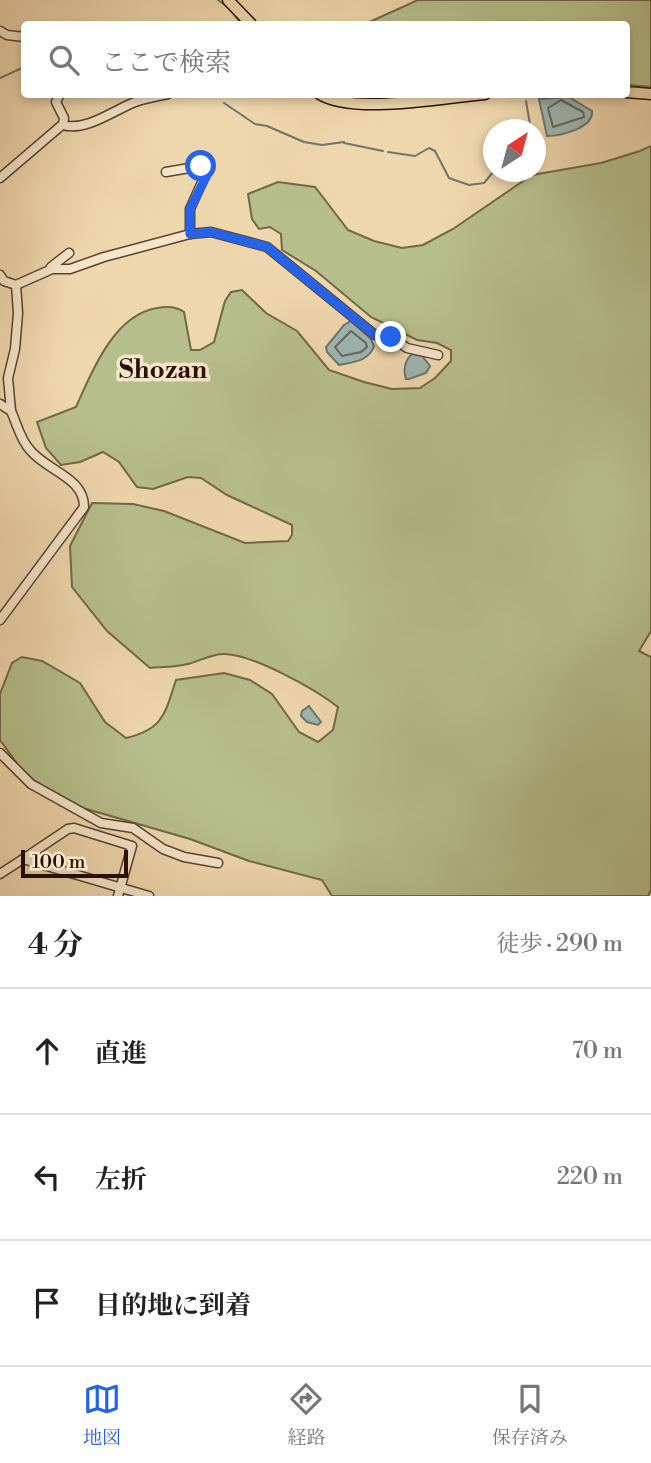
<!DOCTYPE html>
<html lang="ja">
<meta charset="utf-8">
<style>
body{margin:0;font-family:"Libre Bodoni","Noto Serif JP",serif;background:#f2f2f2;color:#222}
.compass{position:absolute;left:483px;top:119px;width:63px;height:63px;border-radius:50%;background:#fff;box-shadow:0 4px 10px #0003;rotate:36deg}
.scale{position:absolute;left:21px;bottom:18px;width:107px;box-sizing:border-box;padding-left:7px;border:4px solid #2a1006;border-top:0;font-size:19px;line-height:24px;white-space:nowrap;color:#2a1006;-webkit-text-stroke:5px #f5e5ca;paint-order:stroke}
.stop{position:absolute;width:21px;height:21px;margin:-16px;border:5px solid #2563eb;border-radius:50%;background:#fff}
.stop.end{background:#2563eb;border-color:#fff;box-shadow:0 2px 7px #0008}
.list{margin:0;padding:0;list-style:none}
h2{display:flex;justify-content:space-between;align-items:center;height:91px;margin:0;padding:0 28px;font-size:30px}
h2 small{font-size:23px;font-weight:400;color:#767676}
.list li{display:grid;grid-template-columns:46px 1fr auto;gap:21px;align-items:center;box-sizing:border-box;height:126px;padding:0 28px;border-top:2px solid #e0e0e0}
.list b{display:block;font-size:26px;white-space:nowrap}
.list em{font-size:23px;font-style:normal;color:#767676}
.icon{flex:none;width:38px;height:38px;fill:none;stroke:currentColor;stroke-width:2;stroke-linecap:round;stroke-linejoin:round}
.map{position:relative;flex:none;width:651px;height:896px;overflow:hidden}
.search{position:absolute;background:#fff;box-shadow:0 4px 10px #0003;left:21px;right:21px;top:21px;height:77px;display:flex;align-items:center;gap:18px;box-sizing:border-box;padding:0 24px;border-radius:7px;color:#767676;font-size:26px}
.sheet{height:469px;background:#fff}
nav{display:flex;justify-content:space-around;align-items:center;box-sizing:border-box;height:98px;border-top:2px solid #e0e0e0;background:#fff;font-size:19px;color:#767676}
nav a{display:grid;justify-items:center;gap:4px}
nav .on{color:#2563eb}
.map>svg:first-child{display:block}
</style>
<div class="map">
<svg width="651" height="896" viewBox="0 0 651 896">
<rect width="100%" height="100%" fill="#efd7ad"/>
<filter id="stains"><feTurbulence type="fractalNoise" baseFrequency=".00286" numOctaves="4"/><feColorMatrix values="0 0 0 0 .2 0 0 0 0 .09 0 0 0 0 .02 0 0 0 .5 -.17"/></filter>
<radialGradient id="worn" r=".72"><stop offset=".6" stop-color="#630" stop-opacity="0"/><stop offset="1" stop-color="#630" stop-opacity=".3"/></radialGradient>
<g fill="#b6bf8c" stroke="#706849" stroke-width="2">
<polygon points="418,0 651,0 651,87 627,85 626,24 365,24"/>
<path d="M651 146V631L639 651 651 657V890L648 896H332L322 880 249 861 190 839 83 808 26 776 0 740V694L12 663 22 657 42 661 80 683 105 722 126 738C164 729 165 713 176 680L224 673 250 680 272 694 299 732 318 742 333 730 338 707C315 689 254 655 225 654 213 653 200 661 188 664 176 667 162 667 150 668L107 631 72 587 70 546 92 503 133 504 164 511 245 543 288 541 292 535V525L227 495 201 478 188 477 153 489 137 487 119 462 103 452 80 462 61 465 46 448 37 422 76 407C92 371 114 315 157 308 167 306 176 306 184 312L191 350H200L214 342 225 301 231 292 242 290 266 313 297 331 329 370 364 382 392 389 420 388 435 378 451 361V350L437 343 417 340 371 317 316 271 282 250 281 234 270 227 259 229 252 219 248 194 278 182 315 187 348 230 374 241 402 248 423 245 453 229 532 175 601 163 640 151Z"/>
</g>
<g fill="#9db7b4" stroke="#6f746e" stroke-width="2">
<path d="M569 97 592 111C594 128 560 136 547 136L539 99Z"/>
<path d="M351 321 371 339 374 346C369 361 354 362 339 365L327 352 326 347 344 325Z"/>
<path d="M412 354 422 356 430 366 426 373 409 379H406C403 370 405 360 412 354Z"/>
<polygon points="309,706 321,722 318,725 307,722 301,716 302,711"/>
</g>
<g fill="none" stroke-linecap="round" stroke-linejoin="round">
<g stroke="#64645d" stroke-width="2">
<polygon points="561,100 583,112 584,117 553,127 548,108"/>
<polygon points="351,331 366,343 367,347 361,352 342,356 335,347"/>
</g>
<g stroke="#6f746e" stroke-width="2">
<polyline points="218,0 230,9 241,24"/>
<polyline points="0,78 24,67"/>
<polyline points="526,101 531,130"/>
<polyline points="224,103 255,124 267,126 304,142 322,145 344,142"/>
<polyline points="344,143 383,151"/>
<polyline points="388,152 415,156 429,148 435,151 449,178 469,185 484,183 494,171"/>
</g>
<defs>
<g id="minor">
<polyline points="0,31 7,35 24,37"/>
<polyline points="60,94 56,102 64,118 63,125"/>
<polyline points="166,172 201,166 208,169 190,209 190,234"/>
<path d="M0 178 62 125C86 132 114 110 135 102 146 98 157 96 168 94"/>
<polyline points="51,267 69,253"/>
<polyline points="0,275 4,281 16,285 18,313 15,349 8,378 11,411 0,404"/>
<polyline points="16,285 52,269 70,269 104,257 190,234 211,232 267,247 375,335 391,337 407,348 438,355"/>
<path d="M0 620 84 507C84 477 47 471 30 450 20 439 17 424 11 411"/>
<polyline points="0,753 31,784 101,823 133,828 163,849 184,857 218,863"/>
<polyline points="23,859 68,829 74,828 132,846 118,896"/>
<polyline points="0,874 23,859 149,896"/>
</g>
<g id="major">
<polyline points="228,0 251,24"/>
<polyline points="626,92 651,94"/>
<path d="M320 94C353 115 445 97 485 94"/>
</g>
</defs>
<use href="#minor" stroke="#5b4230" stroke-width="11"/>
<use href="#major" stroke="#2a1006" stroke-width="13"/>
<use href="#minor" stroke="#f5e5ca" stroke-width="8"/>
<use href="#major" stroke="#efd7ad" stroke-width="10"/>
</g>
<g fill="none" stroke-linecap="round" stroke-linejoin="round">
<polyline stroke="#2563eb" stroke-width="9" points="201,166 208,169 208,173 190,209 190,234 211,232 267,247 375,335 391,337"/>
</g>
<g text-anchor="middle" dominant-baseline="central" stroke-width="7" stroke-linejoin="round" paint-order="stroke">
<g font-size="26" font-weight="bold" fill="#2a1006" stroke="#f5e5ca">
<text x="163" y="370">Shozan</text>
</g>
</g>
<rect width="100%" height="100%" filter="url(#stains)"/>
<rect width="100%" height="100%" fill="url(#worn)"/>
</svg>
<svg class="compass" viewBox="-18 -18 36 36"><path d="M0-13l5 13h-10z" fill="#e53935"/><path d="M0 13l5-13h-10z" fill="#767676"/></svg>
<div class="scale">100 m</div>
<div class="stop" style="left:201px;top:166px"></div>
<div class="stop end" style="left:391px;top:337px"></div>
<div class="search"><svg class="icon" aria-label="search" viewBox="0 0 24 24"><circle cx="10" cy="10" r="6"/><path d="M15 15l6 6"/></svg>ここで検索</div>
</div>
<section class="sheet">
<h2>4 分<small>徒歩 · 290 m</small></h2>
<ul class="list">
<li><svg class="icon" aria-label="ahead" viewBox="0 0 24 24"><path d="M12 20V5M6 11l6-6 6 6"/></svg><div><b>直進</b></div><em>70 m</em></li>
<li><svg class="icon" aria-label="left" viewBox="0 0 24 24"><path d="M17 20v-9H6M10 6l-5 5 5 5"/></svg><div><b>左折</b></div><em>220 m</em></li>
<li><svg class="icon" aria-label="arrive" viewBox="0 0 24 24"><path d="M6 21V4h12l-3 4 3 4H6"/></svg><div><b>目的地に到着</b></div></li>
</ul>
</section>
<nav>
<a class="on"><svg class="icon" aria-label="map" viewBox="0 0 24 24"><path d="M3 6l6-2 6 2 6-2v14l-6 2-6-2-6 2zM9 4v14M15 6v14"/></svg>地図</a>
<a><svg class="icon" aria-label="directions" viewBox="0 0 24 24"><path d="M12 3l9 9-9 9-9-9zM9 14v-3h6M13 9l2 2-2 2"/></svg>経路</a>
<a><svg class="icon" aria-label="saved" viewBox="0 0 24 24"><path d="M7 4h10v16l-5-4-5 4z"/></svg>保存済み</a>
</nav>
